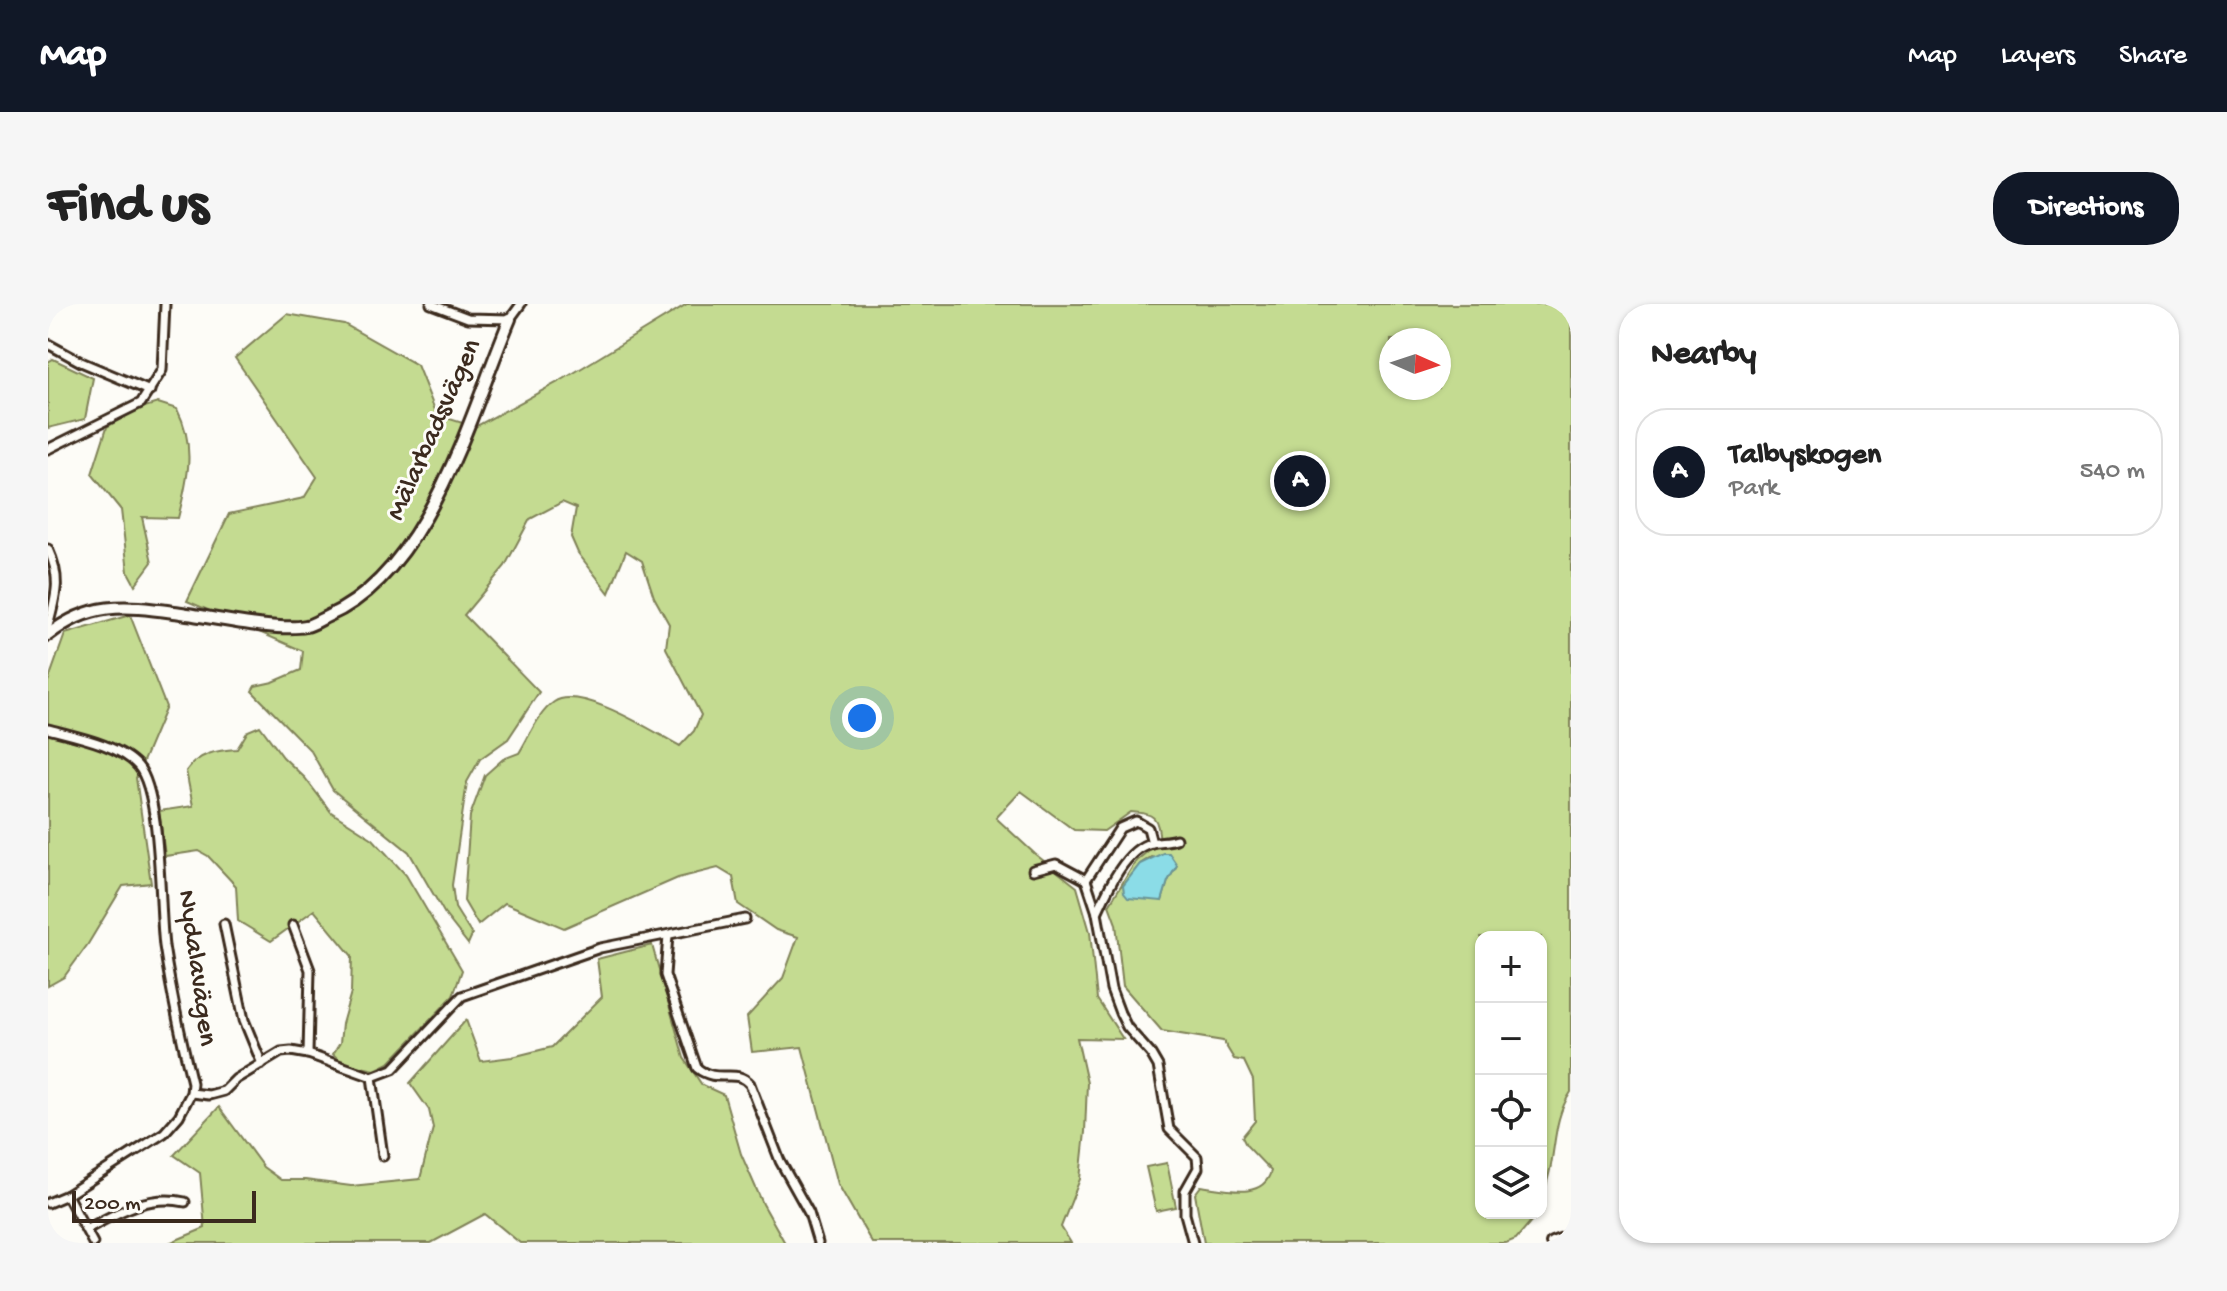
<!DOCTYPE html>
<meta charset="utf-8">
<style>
body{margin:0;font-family:"Gochi Hand",sans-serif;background:#f6f6f6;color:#222}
.controls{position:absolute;right:24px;bottom:24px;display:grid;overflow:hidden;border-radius:16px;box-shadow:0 2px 6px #0004}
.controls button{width:72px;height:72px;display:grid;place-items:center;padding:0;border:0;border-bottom:2px solid #e0e0e0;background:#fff;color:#222;font:40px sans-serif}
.compass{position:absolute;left:1331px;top:24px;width:72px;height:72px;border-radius:50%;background:#fff;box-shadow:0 2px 6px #0004;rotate:93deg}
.scale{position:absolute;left:24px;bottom:20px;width:184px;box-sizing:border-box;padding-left:8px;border:4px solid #3b2a1e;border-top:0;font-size:22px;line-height:28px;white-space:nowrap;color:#3b2a1e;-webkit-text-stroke:6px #fdfcf7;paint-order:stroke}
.you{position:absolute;left:814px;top:414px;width:28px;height:28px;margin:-20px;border:6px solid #fff;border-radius:50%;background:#1a73e8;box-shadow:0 0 0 12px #1a73e833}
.badge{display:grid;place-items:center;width:52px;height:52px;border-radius:50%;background:#111827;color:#fff;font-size:26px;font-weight:700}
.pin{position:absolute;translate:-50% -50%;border:4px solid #fff;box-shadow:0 2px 8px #0006}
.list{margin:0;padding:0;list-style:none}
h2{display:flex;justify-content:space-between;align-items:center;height:104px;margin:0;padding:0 32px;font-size:34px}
h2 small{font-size:26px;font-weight:400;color:#767676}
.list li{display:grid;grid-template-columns:52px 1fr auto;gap:24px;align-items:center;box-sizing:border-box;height:128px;margin:0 16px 16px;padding:0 16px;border:2px solid #e0e0e0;border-radius:32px}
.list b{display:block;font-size:30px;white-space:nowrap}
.list p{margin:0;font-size:26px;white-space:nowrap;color:#767676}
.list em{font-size:26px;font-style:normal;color:#767676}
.icon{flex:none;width:44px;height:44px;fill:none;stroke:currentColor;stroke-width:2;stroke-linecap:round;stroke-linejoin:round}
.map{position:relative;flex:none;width:1523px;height:939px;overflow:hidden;border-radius:32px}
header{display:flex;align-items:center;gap:48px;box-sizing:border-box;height:112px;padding:0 40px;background:#111827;color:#fff}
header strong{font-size:38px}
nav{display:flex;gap:44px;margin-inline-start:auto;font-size:28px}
.intro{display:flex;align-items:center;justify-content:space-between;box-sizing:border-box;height:192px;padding:0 48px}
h1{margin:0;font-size:56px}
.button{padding:20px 36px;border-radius:32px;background:#111827;color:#fff;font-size:28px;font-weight:700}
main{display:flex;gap:48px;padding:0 48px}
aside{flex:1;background:#fff;border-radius:32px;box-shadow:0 2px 6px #0004}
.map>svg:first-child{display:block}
</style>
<header>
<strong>Map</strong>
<nav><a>Map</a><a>Layers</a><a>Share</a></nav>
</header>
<div class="intro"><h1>Find us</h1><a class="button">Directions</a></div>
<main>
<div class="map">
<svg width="1523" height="939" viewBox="0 0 1523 939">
<rect width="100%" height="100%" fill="#fdfcf7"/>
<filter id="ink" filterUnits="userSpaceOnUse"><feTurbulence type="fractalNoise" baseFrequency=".0125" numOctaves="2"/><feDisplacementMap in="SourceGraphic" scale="16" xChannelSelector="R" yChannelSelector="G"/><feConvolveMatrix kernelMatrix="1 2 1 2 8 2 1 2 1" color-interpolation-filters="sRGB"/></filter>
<g filter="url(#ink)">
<g fill="#c4db91" stroke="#808258" stroke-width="2" fill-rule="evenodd">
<path d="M639 0H1523V788C1509 809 1508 830 1504 855 1502 870 1497 885 1493 899V633H1433V909H1490L1468 935 1458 939H1156L1147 890 1153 882C1176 885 1215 897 1223 867L1198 841 1194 833 1207 817 1205 776 1196 757 1186 755 1175 737 1114 727 1075 682 1068 620 1061 601 1088 557 1112 537C1109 512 1108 510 1083 508L1056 527 1026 526 973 487 948 514 987 550 1029 583 1042 628 1049 695 1075 735 1029 734 1039 779 1037 828 1032 875 1013 923 1023 939H824L790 880 754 743 704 748 699 713 735 674 750 633 728 626 690 600 685 573 670 564 630 574 516 624 457 599 430 621 416 597 422 512 437 471 455 455 471 449C481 433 490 409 506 398 532 380 606 428 632 442L646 427 653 411 618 344 621 320 606 293 594 257 578 247 561 289 530 249 523 233 528 204 514 198 482 215 457 262 416 311 491 388 460 435 432 455 419 478 404 581 407 604 424 631 420 640 398 612 361 548 285 486 263 447 204 387 207 382 225 378 253 366 255 347 139 297 181 210 256 194 269 173 187 54 239 10 296 20 369 61 389 111 427 123 514 76ZM1343 36H1391V84H1343ZM1103 553 1129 561 1120 577 1114 597 1075 582 1092 560Z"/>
<polygon points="5,55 45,74 37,115 0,124 0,58"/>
<path d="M110 99 129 105C148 142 140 175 130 214L94 213 104 258 87 281 80 268 73 206 44 170 59 123 90 105Z"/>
<polygon points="82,311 118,403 88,474 103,579 75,582 40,640 16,673 0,682 0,378 17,330"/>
<path d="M212 422 235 453 257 474 283 508 325 535 358 571 414 666 405 692 341 759 327 766 294 759 285 750 292 739 294 720 303 688 304 652 266 606 223 637 190 617 188 582 160 552 151 547 117 552 111 507 145 502 138 467C150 450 168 446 189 445L200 427Z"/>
<polygon points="604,641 636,754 654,781 676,791 693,850 715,900 737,939 472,939 437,910 383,939 121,939 157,924 152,869 126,851 171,803 215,863 233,876 257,876 303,882 372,875 385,824 381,806 362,779 418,716 433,757 464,753 504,743 554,693 549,655"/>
<polygon points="1119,859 1128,903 1108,907 1098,863"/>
</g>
<polygon fill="#8bdce7" stroke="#6b9597" stroke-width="2" points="1115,549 1121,549 1129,561 1120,577 1114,597 1080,594 1076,589 1075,582 1092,560"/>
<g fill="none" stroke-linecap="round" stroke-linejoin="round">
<defs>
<g id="street">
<polyline points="383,0 420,14 462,15 473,0"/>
<polyline points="0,40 33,58 102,87"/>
<polyline points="0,145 93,99 114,66 117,0"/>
<path d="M0 245C14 275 8 291 0 322"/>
<path d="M0 425C26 432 72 441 90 462 114 490 111 602 116 642 123 688 133 734 144 779L143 789 131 812 116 829 19 891 0 899"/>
<polyline points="1104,539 1100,524 1088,517 1072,524 1038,576 1049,609 1063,685 1072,709 1079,723 1103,750 1110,762 1121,825 1149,853 1150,864 1137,887 1137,910 1145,939"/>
<polyline points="985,566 1008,560 1038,576"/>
<path d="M1049 609C1059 587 1077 545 1103 539 1112 537 1119 538 1128 535"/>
<polyline points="176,620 196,716 214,760"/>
<polyline points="245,621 262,666 260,750"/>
<path d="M620 631 617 671 649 764C670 781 688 763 702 780L732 857 761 909 770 939"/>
<polyline points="324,773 335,852"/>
<polyline points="143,789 161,791 176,787 188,775 233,748 243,747 260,750 324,773 345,765 414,692 552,644 697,615"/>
<polyline points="19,891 45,939"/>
<path d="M39 925C70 908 100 890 137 898"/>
</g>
<g id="secondary">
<path d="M0 331C42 298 75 301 126 308 159 312 228 328 258 322 265 321 273 315 280 312 381 268 422 110 462 15"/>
<polyline points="1504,939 1523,932"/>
</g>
</defs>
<use href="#street" stroke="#3b2a1e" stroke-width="13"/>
<use href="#secondary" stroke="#3b2a1e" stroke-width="16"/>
<use href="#street" stroke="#fdfcf7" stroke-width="7"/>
<use href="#secondary" stroke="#fdfcf7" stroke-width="10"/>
</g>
</g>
<g text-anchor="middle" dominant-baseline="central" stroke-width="6" stroke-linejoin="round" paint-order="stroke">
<g font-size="28" fill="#3b2a1e" stroke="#fdfcf7">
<text transform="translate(387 126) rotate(-66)">Mälarbadsvägen</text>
<text transform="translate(148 664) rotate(82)">Nydalavägen</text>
</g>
</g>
</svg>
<div class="controls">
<button>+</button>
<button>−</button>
<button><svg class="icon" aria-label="locate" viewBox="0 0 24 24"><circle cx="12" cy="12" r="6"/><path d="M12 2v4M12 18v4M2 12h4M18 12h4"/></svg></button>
<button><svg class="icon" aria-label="layers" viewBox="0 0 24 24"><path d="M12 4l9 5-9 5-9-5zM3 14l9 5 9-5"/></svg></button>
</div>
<svg class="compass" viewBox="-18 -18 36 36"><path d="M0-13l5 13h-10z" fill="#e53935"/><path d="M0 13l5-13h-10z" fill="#767676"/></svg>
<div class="scale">200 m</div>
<div class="you"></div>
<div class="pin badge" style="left:1252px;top:177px">A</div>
</div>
<aside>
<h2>Nearby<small></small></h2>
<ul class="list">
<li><span class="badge">A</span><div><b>Talbyskogen</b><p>Park</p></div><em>540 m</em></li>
</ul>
</aside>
</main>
